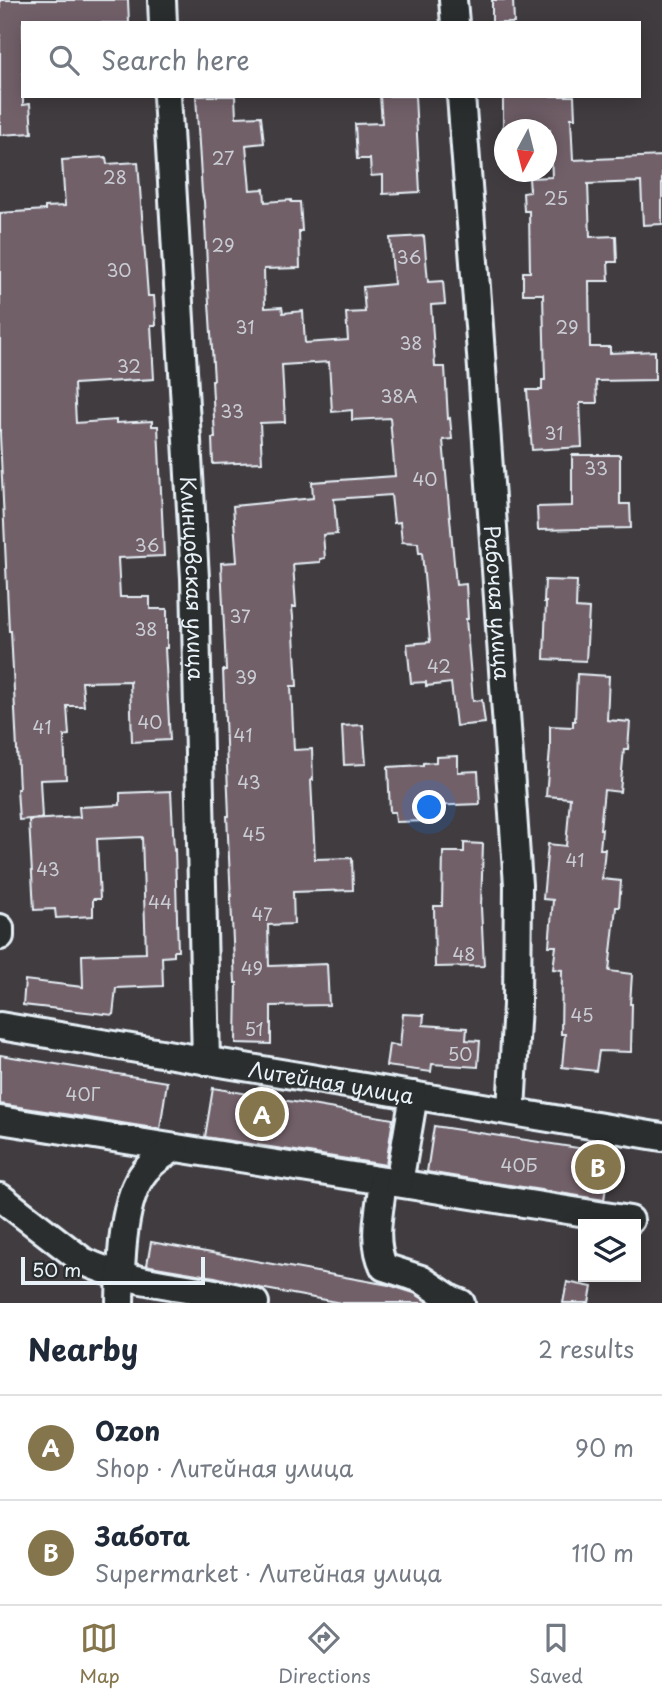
<!DOCTYPE html>
<meta charset="utf-8">
<style>
body{margin:0;font-family:"Playpen Sans",sans-serif;background:#f6f6f7;color:#1f2937}
.controls{position:absolute;right:21px;bottom:21px;display:grid;overflow:hidden;border-radius:0px;box-shadow:0 4px 18px #0003}
.controls button{width:63px;height:63px;display:grid;place-items:center;padding:0;border:0;border-bottom:2px solid #e0e1e3;background:#fff;color:#1f2937;font:35px sans-serif}
.compass{position:absolute;left:494px;top:119px;width:63px;height:63px;border-radius:50%;background:#fff;box-shadow:0 4px 18px #0003;rotate:187deg}
.scale{position:absolute;left:21px;bottom:18px;width:184px;box-sizing:border-box;padding-left:7px;border:4px solid #e8f1f8;border-top:0;font-size:19px;line-height:24px;white-space:nowrap;color:#e8f1f8;-webkit-text-stroke:5px #2a2d2e;paint-order:stroke}
.you{position:absolute;left:430px;top:808px;width:24px;height:24px;margin:-18px;border:5px solid #fff;border-radius:50%;background:#1a73e8;box-shadow:0 0 0 10px #1a73e833}
.badge{display:grid;place-items:center;width:46px;height:46px;border-radius:50%;background:#84754c;color:#fff;font-size:23px;font-weight:700}
.pin{position:absolute;translate:-50% -50%;border:4px solid #fff;box-shadow:0 2px 7px #0006}
.list{margin:0;padding:0;list-style:none}
h2{display:flex;justify-content:space-between;align-items:center;height:91px;margin:0;padding:0 28px;font-size:30px}
h2 small{font-size:23px;font-weight:400;color:#747a83}
.list li{display:grid;grid-template-columns:46px 1fr auto;gap:21px;align-items:center;box-sizing:border-box;height:105px;padding:0 28px;border-top:2px solid #e0e1e3}
.list b{display:block;font-size:26px;white-space:nowrap}
.list p{margin:0;font-size:23px;white-space:nowrap;color:#747a83}
.list em{font-size:23px;font-style:normal;color:#747a83}
.icon{flex:none;width:38px;height:38px;fill:none;stroke:currentColor;stroke-width:2;stroke-linecap:round;stroke-linejoin:round}
.map{position:relative;flex:none;width:662px;height:1303px;overflow:hidden}
.search{position:absolute;background:#fff;box-shadow:0 4px 18px #0003;left:21px;right:21px;top:21px;height:77px;display:flex;align-items:center;gap:18px;box-sizing:border-box;padding:0 24px;border-radius:0px;color:#747a83;font-size:26px}
.sheet{height:301px;background:#fff}
nav{display:flex;justify-content:space-around;align-items:center;box-sizing:border-box;height:98px;border-top:2px solid #e0e1e3;background:#fff;font-size:19px;color:#747a83}
nav a{display:grid;justify-items:center;gap:4px}
nav .on{color:#84754c}
.map>svg:first-child{display:block}
</style>
<div class="map">
<svg width="662" height="1303" viewBox="0 0 662 1303">
<rect width="100%" height="100%" fill="#403c40"/>
<filter id="ink" filterUnits="userSpaceOnUse"><feTurbulence type="fractalNoise" baseFrequency=".0143" numOctaves="2"/><feDisplacementMap in="SourceGraphic" scale="14" xChannelSelector="R" yChannelSelector="G"/><feConvolveMatrix kernelMatrix="1 2 1 2 8 2 1 2 1" color-interpolation-filters="sRGB"/></filter>
<g filter="url(#ink)">
<g fill="#726069" stroke="#e8f1f8" stroke-width="2">
<polygon points="0,0 128,0 129,23 23,23 23,105 30,104 32,133 0,135"/>
<polygon points="492,0 513,0 514,23 492,23"/>
<polygon points="196,96 235,96 236,117 261,116 264,143 246,145 250,190 264,189 265,202 291,200 291,202 300,202 302,231 299,231 300,268 264,269 265,308 282,307 283,313 303,311 305,343 348,340 346,313 365,312 363,287 394,284 390,238 424,236 428,282 443,281 445,304 431,305 435,367 445,367 448,419 450,418 452,439 443,440 456,585 466,584 468,619 466,619 473,701 482,700 485,723 456,726 451,683 426,686 426,682 411,683 407,644 430,642 422,553 419,553 418,543 402,542 400,522 394,523 391,495 334,499 337,534 323,535 325,558 320,559 320,562 293,564 296,607 292,607 293,617 297,686 291,686 294,750 312,749 313,780 311,780 315,859 352,858 353,890 293,892 294,924 268,925 269,966 327,964 329,1005 271,1006 271,1044 236,1043 237,983 235,983 227,816 229,816 223,670 226,670 221,563 237,562 233,506 313,498 312,482 395,476 390,418 352,420 352,410 332,412 329,362 282,365 285,422 260,423 262,462 213,464 212,438 215,438 212,380 214,380 208,287 204,201 202,193"/>
<polygon points="380,96 415,96 420,192 383,194 383,175 371,176 370,159 357,159 355,124 382,123"/>
<polygon points="503,96 574,96 575,118 571,118 573,160 662,156 662,224 643,225 641,182 588,184 590,237 616,236 617,262 608,262 609,281 589,281 590,347 610,347 610,353 655,351 655,380 596,381 597,403 580,403 582,447 532,450 527,390 542,390 542,380 545,380 543,294 523,294 523,272 530,272 529,211 524,211 523,193 530,192 529,178 552,177 550,130 503,130"/>
<polygon points="106,157 107,164 138,162 148,296 154,296 156,325 151,325 154,379 74,384 76,423 116,420 116,423 152,421 152,426 158,426 164,556 118,558 120,597 150,597 150,609 167,609 167,648 165,648 170,740 132,742 130,681 82,682 84,706 67,706 69,735 64,736 66,779 40,780 42,818 19,820 17,789 19,789 11,631 9,631 0,435 0,213 45,210 45,207 65,206 62,160"/>
<polygon points="572,455 620,455 620,504 630,504 631,528 538,530 537,507 572,506"/>
<polygon points="545,580 577,581 576,608 589,609 586,661 544,659 546,602 544,602"/>
<polygon points="577,674 609,676 607,720 630,722 628,749 624,749 620,792 604,790 600,829 602,829 600,849 605,849 602,879 621,881 619,907 616,907 609,971 632,974 630,1004 632,1004 631,1052 599,1051 596,1071 562,1067 565,1034 561,1034 562,970 553,969 556,946 549,946 553,900 543,899 548,844 566,846 570,798 546,796 550,749 550,726 573,727 573,721 575,721"/>
<polygon points="363,725 366,764 344,765 342,726"/>
<polygon points="458,756 458,772 478,771 480,804 426,806 427,821 396,822 395,812 390,812 388,767 423,765 423,763 436,762 436,757"/>
<polygon points="171,791 174,850 175,849 178,951 174,951 174,956 162,957 163,986 116,988 113,1015 23,1005 25,980 83,987 82,955 146,953 142,837 97,839 100,899 93,899 93,916 56,918 55,909 34,910 29,820 80,817 79,807 120,805 120,793"/>
<polygon points="464,843 483,844 481,907 484,966 435,967 434,906 442,906 443,852 464,852"/>
<polygon points="403,1014 424,1015 423,1025 467,1028 466,1040 480,1041 478,1067 432,1064 431,1072 386,1066 389,1044 400,1046"/>
<polygon points="0,1055 167,1082 160,1129 0,1104"/>
<polygon points="213,1088 393,1119 386,1165 205,1137"/>
<polygon points="434,1126 611,1153 604,1200 427,1172"/>
<polygon points="151,1242 389,1285 414,1293 429,1303 341,1303 260,1288 215,1277 150,1266 147,1265"/>
<polygon points="567,1282 592,1287 589,1303 563,1303"/>
</g>
<g fill="none" stroke-linecap="round" stroke-linejoin="round">
<defs>
<g id="minor">
<polyline points="162,0 163,23"/>
<polyline points="453,0 455,23"/>
<path id="s1" d="M167 96 195 578 206 1061"/>
<path id="s2" d="M461 96 479 326 518 885 517 1005 511 1110"/>
<polyline points="0,928 0,936"/>
<path id="s3" d="M0 1026 662 1137"/>
<polyline points="0,1120 630,1220"/>
<path d="M383 1181C380 1209 371 1241 384 1267L421 1279 451 1299 461 1303"/>
<polyline points="399,1183 414,1095"/>
<path d="M0 1197 83 1261C137 1287 199 1285 255 1303"/>
<path d="M120 1303C121 1266 121 1200 145 1171 153 1161 164 1154 175 1148"/>
</g>
</defs>
<use href="#minor" stroke="#e8f1f8" stroke-width="32"/>
<use href="#minor" stroke="#2a2d2e" stroke-width="26"/>
</g>
</g>
<g text-anchor="middle" dominant-baseline="central" stroke-width="6" stroke-linejoin="round" paint-order="stroke">
<g font-size="18" fill="#cacdd4">
<text x="223" y="157">27</text>
<text x="115" y="176">28</text>
<text x="556" y="197">25</text>
<text x="223" y="244">29</text>
<text x="409" y="256">36</text>
<text x="119" y="269">30</text>
<text x="245" y="326">31</text>
<text x="567" y="326">29</text>
<text x="411" y="342">38</text>
<text x="129" y="365">32</text>
<text x="399" y="395">38А</text>
<text x="232" y="410">33</text>
<text x="554" y="432">31</text>
<text x="596" y="467">33</text>
<text x="425" y="478">40</text>
<text x="147" y="544">36</text>
<text x="240" y="615">37</text>
<text x="146" y="628">38</text>
<text x="439" y="665">42</text>
<text x="246" y="676">39</text>
<text x="150" y="721">40</text>
<text x="42" y="726">41</text>
<text x="243" y="734">41</text>
<text x="249" y="781">43</text>
<text x="254" y="833">45</text>
<text x="575" y="859">41</text>
<text x="48" y="868">43</text>
<text x="160" y="901">44</text>
<text x="262" y="913">47</text>
<text x="464" y="953">48</text>
<text x="252" y="967">49</text>
<text x="582" y="1014">45</text>
<text x="254" y="1028">51</text>
<text x="460" y="1053">50</text>
<text x="83" y="1093">40Г</text>
<text x="519" y="1164">40Б</text>
</g>
<g font-size="21" fill="#e8f1f8" stroke="#2a2d2e">
<text stroke="none"><textPath href="#s1" startOffset="483">Клинцовская улица</textPath></text>
<text stroke="none"><textPath href="#s2" startOffset="508">Рабочая улица</textPath></text>
<text stroke="none"><textPath href="#s3" startOffset="336">Литейная улица</textPath></text>
</g>
</g>
</svg>
<div class="controls">
<button><svg class="icon" aria-label="layers" viewBox="0 0 24 24"><path d="M12 4l9 5-9 5-9-5zM3 14l9 5 9-5"/></svg></button>
</div>
<svg class="compass" viewBox="-18 -18 36 36"><path d="M0-13l5 13h-10z" fill="#e53935"/><path d="M0 13l5-13h-10z" fill="#747a83"/></svg>
<div class="scale">50 m</div>
<div class="you"></div>
<div class="pin badge" style="left:262px;top:1114px">A</div>
<div class="pin badge" style="left:598px;top:1167px">B</div>
<div class="search"><svg class="icon" aria-label="search" viewBox="0 0 24 24"><circle cx="10" cy="10" r="6"/><path d="M15 15l6 6"/></svg>Search here</div>
</div>
<section class="sheet">
<h2>Nearby<small>2 results</small></h2>
<ul class="list">
<li><span class="badge">A</span><div><b>Ozon</b><p>Shop · Литейная улица</p></div><em>90 m</em></li>
<li><span class="badge">B</span><div><b>Забота</b><p>Supermarket · Литейная улица</p></div><em>110 m</em></li>
</ul>
</section>
<nav>
<a class="on"><svg class="icon" aria-label="map" viewBox="0 0 24 24"><path d="M3 6l6-2 6 2 6-2v14l-6 2-6-2-6 2zM9 4v14M15 6v14"/></svg>Map</a>
<a><svg class="icon" aria-label="directions" viewBox="0 0 24 24"><path d="M12 3l9 9-9 9-9-9zM9 14v-3h6M13 9l2 2-2 2"/></svg>Directions</a>
<a><svg class="icon" aria-label="saved" viewBox="0 0 24 24"><path d="M7 4h10v16l-5-4-5 4z"/></svg>Saved</a>
</nav>
